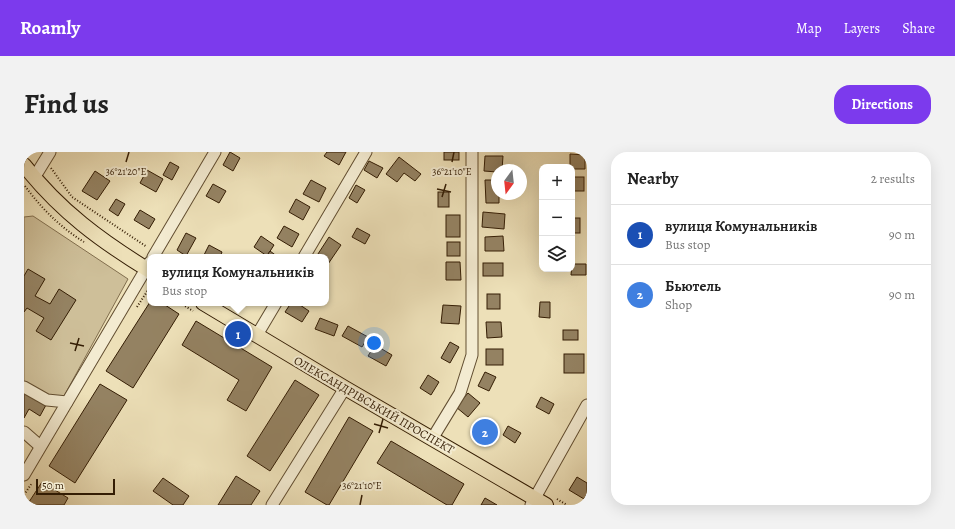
<!DOCTYPE html>
<meta charset="utf-8">
<style>
body{margin:0;font-family:Alegreya,serif;background:#f2f2f2;color:#222}
.controls{position:absolute;right:12px;top:12px;display:grid;overflow:hidden;border-radius:8px;box-shadow:0 4px 16px #0002}
.controls button{width:36px;height:36px;display:grid;place-items:center;padding:0;border:0;border-bottom:1px solid #e0e0e0;background:#fff;color:#222;font:20px sans-serif}
.compass{position:absolute;left:467px;top:12px;width:36px;height:36px;border-radius:50%;background:#fff;box-shadow:0 4px 16px #0002;rotate:195deg}
.scale{position:absolute;left:12px;bottom:10px;width:79px;box-sizing:border-box;padding-left:4px;border:2px solid #341d04;border-top:0;font-size:11px;line-height:14px;white-space:nowrap;color:#341d04;-webkit-text-stroke:3px #f3ebd1;paint-order:stroke}
.you{position:absolute;left:350px;top:191px;width:14px;height:14px;margin:-10px;border:3px solid #fff;border-radius:50%;background:#1a73e8;box-shadow:0 0 0 6px #1a73e833}
.badge{display:grid;place-items:center;width:26px;height:26px;border-radius:50%;background:#7c3aed;color:#fff;font-size:13px;font-weight:700}
.pin{position:absolute;translate:-50% -50%;border:2px solid #fff;box-shadow:0 1px 4px #0006}
.popup{position:absolute;left:123px;top:102px;width:182px;height:52px;box-sizing:border-box;display:grid;place-content:center;border-radius:8px;background:#fff;filter:drop-shadow(0 1px 3px #0005);font-size:13px;white-space:nowrap;color:#767676}
.popup b{font-size:15px;color:#222}
.popup::after{content:'';position:absolute;left:50%;top:100%;margin-left:-8px;border:8px solid transparent;border-top-color:#fff}
.list{margin:0;padding:0;list-style:none}
h2{display:flex;justify-content:space-between;align-items:center;height:52px;margin:0;padding:0 16px;font-size:17px}
h2 small{font-size:13px;font-weight:400;color:#767676}
.list li{display:grid;grid-template-columns:26px 1fr auto;gap:12px;align-items:center;box-sizing:border-box;height:60px;padding:0 16px;border-top:1px solid #e0e0e0}
.list b{display:block;font-size:15px;white-space:nowrap}
.list p{margin:0;font-size:13px;white-space:nowrap;color:#767676}
.list em{font-size:13px;font-style:normal;color:#767676}
.icon{flex:none;width:22px;height:22px;fill:none;stroke:currentColor;stroke-width:2;stroke-linecap:round;stroke-linejoin:round}
.map{position:relative;flex:none;width:563px;height:353px;overflow:hidden;border-radius:16px}
header{display:flex;align-items:center;gap:24px;box-sizing:border-box;height:56px;padding:0 20px;background:#7c3aed;color:#fff}
header strong{font-size:19px}
nav{display:flex;gap:22px;margin-inline-start:auto;font-size:14px}
.intro{display:flex;align-items:center;justify-content:space-between;box-sizing:border-box;height:96px;padding:0 24px}
h1{margin:0;font-size:28px}
.button{padding:10px 18px;border-radius:16px;background:#7c3aed;color:#fff;font-size:14px;font-weight:700}
main{display:flex;gap:24px;padding:0 24px}
aside{flex:1;background:#fff;border-radius:16px;box-shadow:0 4px 16px #0002}
.map>svg:first-child{display:block}
</style>
<header>
<strong>Roamly</strong>
<nav><a>Map</a><a>Layers</a><a>Share</a></nav>
</header>
<div class="intro"><h1>Find us</h1><a class="button">Directions</a></div>
<main>
<div class="map">
<svg width="563" height="353" viewBox="0 0 563 353">
<rect width="100%" height="100%" fill="#ede0b8"/>
<filter id="stains"><feTurbulence type="fractalNoise" baseFrequency=".005" numOctaves="4"/><feColorMatrix values="0 0 0 0 .2 0 0 0 0 .09 0 0 0 0 .02 0 0 0 .5 -.17"/></filter>
<radialGradient id="worn" r=".72"><stop offset=".6" stop-color="#630" stop-opacity="0"/><stop offset="1" stop-color="#630" stop-opacity=".3"/></radialGradient>
<polygon fill="#cebf99" stroke="#816e4e" points="9,64 104,127 40,244 25,244 0,231 0,65"/>
<g fill="#948262" stroke="#341d04">
<polygon points="206,0 216,6 209,19 199,13"/>
<polygon points="303,0 322,0 315,13 300,4"/>
<rect x="420" y="0" width="15" height="8"/>
<polygon points="546,2 561,3 561,17 548,17 548,15 546,15"/>
<polygon points="461,4 479,4 478,18 473,18 473,20 460,19"/>
<polygon points="375,5 397,22 391,29 380,21 373,30 362,22"/>
<polygon points="345,9 359,16 353,26 340,18"/>
<polygon points="146,10 155,15 148,28 139,23"/>
<polygon points="123,18 139,27 132,40 116,31"/>
<polygon points="71,19 86,29 73,48 58,39"/>
<rect x="548" y="25" width="12" height="14"/>
<polygon points="287,28 302,36 295,50 279,42"/>
<polygon points="461,28 473,28 473,42 475,42 475,51 462,51"/>
<polygon points="189,32 202,39 195,51 182,44"/>
<polygon points="332,33 341,38 333,51 325,46"/>
<rect x="414" y="40" width="11" height="15"/>
<polygon points="92,47 101,52 94,64 85,58"/>
<polygon points="272,47 286,55 279,68 265,60"/>
<polygon points="116,58 131,67 125,77 110,68"/>
<polygon points="459,60 481,62 480,77 458,75"/>
<rect x="422" y="63" width="14" height="22"/>
<rect x="548" y="66" width="8" height="15"/>
<polygon points="260,74 275,82 268,95 253,86"/>
<polygon points="333,76 346,83 341,92 328,85"/>
<polygon points="162,81 172,86 162,104 153,98"/>
<polygon points="237,84 250,93 243,104 230,95"/>
<polygon points="479,84 480,99 461,99 461,85"/>
<polygon points="305,85 317,93 302,115 302,105 292,105"/>
<rect x="423" y="90" width="13" height="14"/>
<polygon points="185,93 198,100 196,105 179,105"/>
<polygon points="246,99 254,105 242,105"/>
<polygon points="422,110 436,110 437,128 422,128"/>
<rect x="459" y="111" width="20" height="13"/>
<polygon points="548,112 562,112 562,123 547,123"/>
<polygon points="4,117 21,127 11,144 26,152 35,137 52,148 27,188 12,179 20,166 3,156 0,160 0,124"/>
<rect x="463" y="142" width="13" height="15"/>
<polygon points="126,150 126,151 138,151 155,162 109,236 82,219"/>
<polygon points="516,150 526,150 526,166 515,165"/>
<polygon points="267,151 273,151 285,159 278,170 261,160"/>
<polygon points="419,153 437,154 435,172 417,171"/>
<polygon points="296,166 314,173 310,184 291,177"/>
<polygon points="172,169 248,215 222,259 203,248 215,228 158,193"/>
<polygon points="462,170 477,170 478,185 463,186"/>
<polygon points="324,174 344,185 338,195 318,184"/>
<rect x="539" y="178" width="15" height="10"/>
<polygon points="426,190 435,195 426,211 417,206"/>
<polygon points="351,193 368,203 362,214 344,204"/>
<rect x="462" y="197" width="17" height="16"/>
<rect x="540" y="202" width="20" height="19"/>
<polygon points="461,220 472,225 465,239 454,234"/>
<polygon points="404,223 415,230 407,243 396,236"/>
<polygon points="271,228 295,243 246,319 223,304"/>
<polygon points="76,232 103,248 51,331 25,314"/>
<polygon points="0,240 22,253 16,264 5,257 0,266"/>
<polygon points="444,241 456,251 444,265 432,255"/>
<polygon points="517,245 530,252 525,262 512,255"/>
<polygon points="325,265 349,279 305,353 303,353 281,340"/>
<polygon points="456,269 475,280 467,293 447,281"/>
<polygon points="484,274 497,281 491,291 479,283"/>
<polygon points="367,289 440,332 428,353 423,353 353,311"/>
<polygon points="212,324 236,339 227,353 194,353"/>
<polygon points="553,325 563,331 563,342 560,347 545,338"/>
<polygon points="139,326 165,344 159,353 149,353 129,339"/>
<polygon points="18,330 44,346 40,353 3,353"/>
<polygon points="461,346 473,353 457,353"/>
</g>
<g fill="none" stroke-linecap="round" stroke-linejoin="round">
<defs>
<g id="minor">
<polyline points="10,26 26,0"/>
<polyline points="129,105 191,0"/>
<polyline points="280,105 342,0"/>
<polyline points="233,183 252,151"/>
<polyline points="0,235 23,248 43,250"/>
<polyline points="0,280 16,294"/>
<polyline points="408,287 436,241 448,203 448,0"/>
<polyline points="0,323 126,110"/>
<polyline points="248,353 321,236"/>
<polyline points="507,353 563,253"/>
</g>
<g id="major">
<path d="M0 13C36 59 77 89 126 119"/>
<polyline points="179,151 321,236 522,353"/>
</g>
</defs>
<use href="#minor" stroke="#624e31" stroke-width="13"/>
<use href="#major" stroke="#341d04" stroke-width="16"/>
<g stroke="#341d04" stroke-width="2" stroke-dasharray="1 2" stroke-linecap="butt">
<polyline points="27,16 48,45 123,95"/>
<path d="M1 34C17 56 36 75 60 90"/>
<polyline points="156,151 169,159"/>
<polyline points="113,155 126,135"/>
<polyline points="0,343 8,331"/>
<polyline points="533,347 543,353"/>
</g>
<use href="#minor" stroke="#f3ebd1" stroke-width="11"/>
<use href="#major" stroke="#ede0b8" stroke-width="14"/>
</g>
<path fill="none" stroke="#341d04" stroke-width="1.5" d="M102 10 105 0M428 10 430 0M413 37 427 40M418 45 422 32M46 191 60 194M51 199 55 186M350 272 364 276M355 281 359 267M336 353 338 343"/>
<g text-anchor="middle" dominant-baseline="central" stroke-width="4" stroke-linejoin="round" paint-order="stroke">
<g font-size="12" fill="#341d04" stroke="#f3ebd1">
<text transform="translate(350 253) rotate(30)">ОЛЕКСАНДРІВСЬКИЙ ПРОСПЕКТ</text>
</g>
</g>
<g font-size="10" text-anchor="middle" fill="#341d04" stroke="#f3ebd1" stroke-width="4" stroke-linejoin="round" paint-order="stroke">
<text x="102" y="23">36°21'20"E</text>
<text x="428" y="23">36°21'10"E</text>
<text x="338" y="337">36°21'10"E</text>
</g>
<rect width="100%" height="100%" filter="url(#stains)"/>
<rect width="100%" height="100%" fill="url(#worn)"/>
</svg>
<div class="controls">
<button>+</button>
<button>−</button>
<button><svg class="icon" aria-label="layers" viewBox="0 0 24 24"><path d="M12 4l9 5-9 5-9-5zM3 14l9 5 9-5"/></svg></button>
</div>
<svg class="compass" viewBox="-18 -18 36 36"><path d="M0-13l5 13h-10z" fill="#e53935"/><path d="M0 13l5-13h-10z" fill="#767676"/></svg>
<div class="scale">50 m</div>
<div class="you"></div>
<div class="pin badge" style="left:214px;top:182px;background:#1a4fb4">1</div>
<div class="popup"><b>вулиця Комунальників</b>Bus stop</div>
<div class="pin badge" style="left:461px;top:280px;background:#3f7fe0">2</div>
</div>
<aside>
<h2>Nearby<small>2 results</small></h2>
<ul class="list">
<li><span class="badge" style="background:#1a4fb4">1</span><div><b>вулиця Комунальників</b><p>Bus stop</p></div><em>90 m</em></li>
<li><span class="badge" style="background:#3f7fe0">2</span><div><b>Бьютель</b><p>Shop</p></div><em>90 m</em></li>
</ul>
</aside>
</main>
